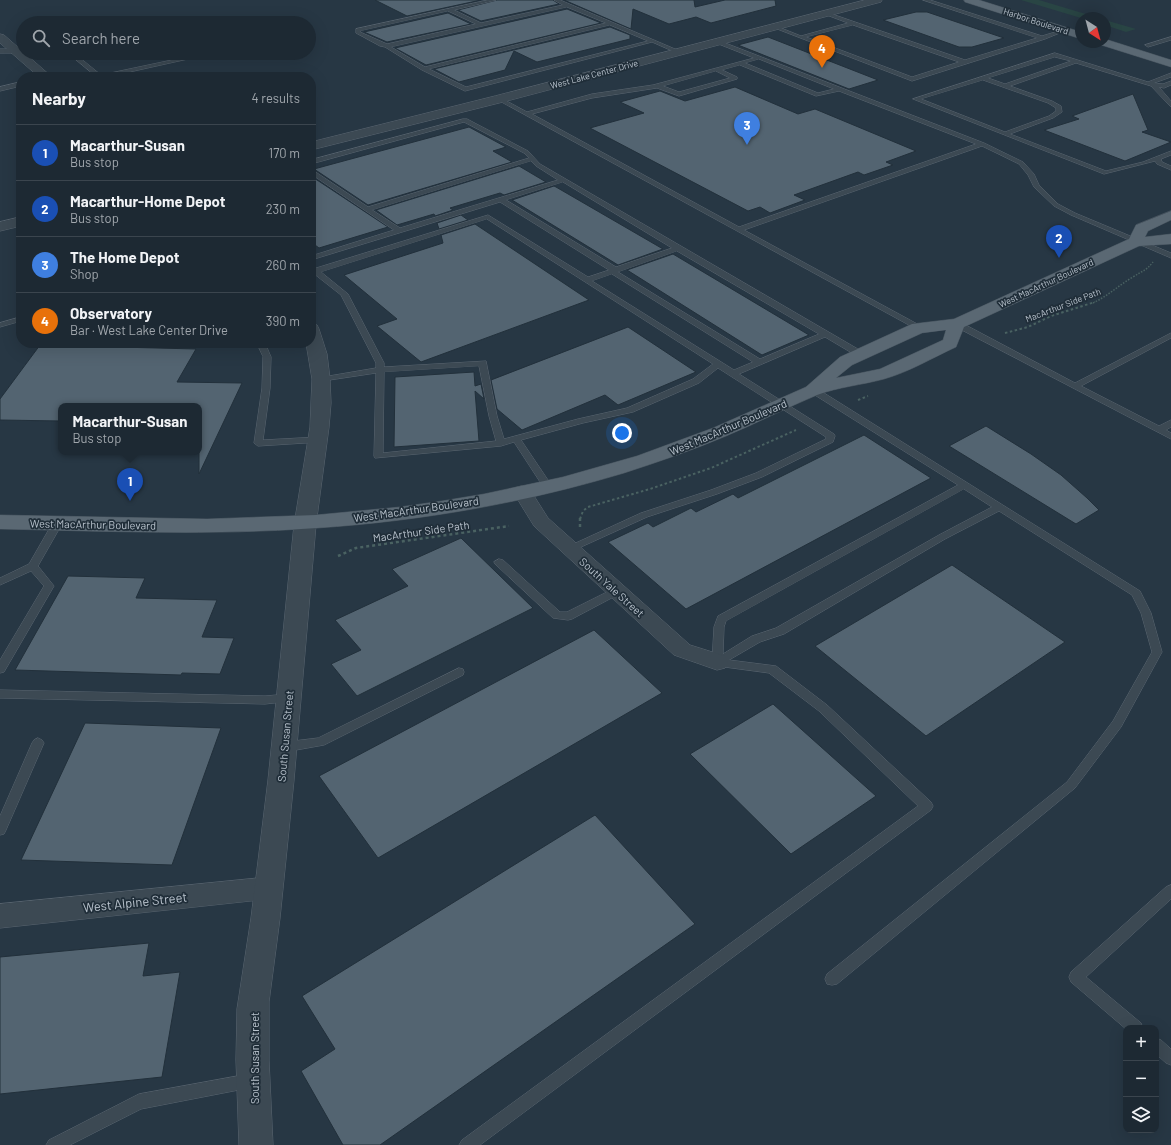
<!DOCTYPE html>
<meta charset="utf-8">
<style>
body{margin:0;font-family:Barlow,sans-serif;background:#2a353f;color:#f1f3f6}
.controls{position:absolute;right:12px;bottom:12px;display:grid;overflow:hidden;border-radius:8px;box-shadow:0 4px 16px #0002}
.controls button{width:36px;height:36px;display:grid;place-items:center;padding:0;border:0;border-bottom:1px solid #3b454e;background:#1d2933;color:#f1f3f6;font:20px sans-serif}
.compass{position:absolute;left:1075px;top:12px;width:36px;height:36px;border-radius:50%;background:#1d2933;box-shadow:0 4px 16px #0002;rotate:144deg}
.you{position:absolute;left:622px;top:433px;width:14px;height:14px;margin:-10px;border:3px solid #fff;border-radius:50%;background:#1a73e8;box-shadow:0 0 0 6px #1a73e833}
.badge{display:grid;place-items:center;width:26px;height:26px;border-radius:50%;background:#1a73e8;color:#fff;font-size:13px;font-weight:700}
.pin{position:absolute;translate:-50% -33px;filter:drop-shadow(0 1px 2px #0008)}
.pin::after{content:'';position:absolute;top:21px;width:14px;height:12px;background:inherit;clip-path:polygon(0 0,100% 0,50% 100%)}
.popup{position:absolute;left:58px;top:403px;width:144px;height:52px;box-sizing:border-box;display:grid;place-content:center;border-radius:8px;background:#1d2933;filter:drop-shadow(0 1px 3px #0005);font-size:13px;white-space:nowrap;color:#a0a6ac}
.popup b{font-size:15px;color:#f1f3f6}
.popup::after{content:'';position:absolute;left:50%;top:100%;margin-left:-8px;border:8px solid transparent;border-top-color:#1d2933}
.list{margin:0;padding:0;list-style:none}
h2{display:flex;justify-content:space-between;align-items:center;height:52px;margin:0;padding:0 16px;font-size:17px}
h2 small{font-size:13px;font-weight:400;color:#a0a6ac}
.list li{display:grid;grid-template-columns:26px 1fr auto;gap:12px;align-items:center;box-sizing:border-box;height:56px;padding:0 16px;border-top:1px solid #3b454e}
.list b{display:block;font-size:15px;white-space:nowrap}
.list p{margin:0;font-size:13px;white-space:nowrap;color:#a0a6ac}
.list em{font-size:13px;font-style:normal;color:#a0a6ac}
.icon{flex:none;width:22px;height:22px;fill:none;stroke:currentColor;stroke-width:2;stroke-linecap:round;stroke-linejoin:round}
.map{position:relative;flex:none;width:1171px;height:1145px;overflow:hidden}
.search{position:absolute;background:#1d2933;box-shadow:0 4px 16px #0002;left:16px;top:16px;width:300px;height:44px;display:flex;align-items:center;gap:10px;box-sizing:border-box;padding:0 14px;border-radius:22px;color:#a0a6ac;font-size:15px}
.panel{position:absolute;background:#1d2933;box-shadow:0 4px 16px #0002;left:16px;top:72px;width:300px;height:276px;border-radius:16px}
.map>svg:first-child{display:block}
</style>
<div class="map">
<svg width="1171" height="1145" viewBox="0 0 1171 1145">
<rect width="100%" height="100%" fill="#273744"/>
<g fill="#294544">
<polygon points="1021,0 1039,0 1099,18 1081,18"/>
<polygon points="1105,20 1136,29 1126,32 1105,25"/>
</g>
<g fill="#536471" stroke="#22303b">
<polygon points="375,0 481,0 407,16"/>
<polygon points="497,0 553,0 559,4 481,21 458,10"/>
<polygon points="564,0 694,0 695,7 725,0 775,0 776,6 711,23 696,17 669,24 633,9 631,29"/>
<polygon points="567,9 601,23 426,65 395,48"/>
<polygon points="916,12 927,12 1004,38 972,47 959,47 883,20"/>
<polygon points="448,13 471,24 387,42 364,32"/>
<polygon points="610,27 630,35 630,39 537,62 514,51 505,70 459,82 434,69"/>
<polygon points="768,37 878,80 849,89 738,45"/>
<polygon points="735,87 798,114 815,109 916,151 886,162 893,165 864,175 858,172 794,195 805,200 770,213 760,207 748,211 590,128 644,113 620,102 660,91 685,101"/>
<polygon points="1133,94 1148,130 1142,132 1171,142 1125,161 1044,130 1079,119 1072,116"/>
<polygon points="469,127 506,147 493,151 512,162 368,205 314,169"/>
<polygon points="519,166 546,182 504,195 500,193 450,208 453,210 435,216 434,214 397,225 376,210"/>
<polygon points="311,176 388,227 319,248 311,242"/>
<polygon points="554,186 556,187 663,249 618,265 512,200"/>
<polygon points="461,215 468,220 439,229 437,223"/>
<polygon points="475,224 589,300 421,362 377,326 397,319 344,275 443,243 441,235"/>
<polygon points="673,254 809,335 762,355 627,270"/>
<polygon points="628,327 696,372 618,405 605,395 522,430 497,409 491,380"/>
<polygon points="40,345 196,349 177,382 242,383 199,474 199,406 61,406 61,421 0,420 0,399"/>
<polygon points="474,372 475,386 481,384 484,399 475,391 479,441 394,447 395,377"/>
<polygon points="986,426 1031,454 1061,475 1087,498 1099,510 1076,524 949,446"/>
<polygon points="864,435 931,478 686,609 608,542 648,523 653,527 691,508 696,512 733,494 738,498"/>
<polygon points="461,538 533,608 357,696 331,664 361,650 335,620 408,586 392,569"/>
<polygon points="952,565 1065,642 926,736 815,646"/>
<polygon points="68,576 145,578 136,598 217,600 202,637 234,638 220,674 182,673 181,675 15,670"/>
<polygon points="594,630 662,693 378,858 319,776"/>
<polygon points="773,704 876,796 791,854 690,754"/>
<polygon points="85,723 221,728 172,865 21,860"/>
<polygon points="595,815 695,924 380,1145 343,1145 301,1071 335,1049 302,996"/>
<polygon points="149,943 143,976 180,972 162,1077 0,1094 0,957"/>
</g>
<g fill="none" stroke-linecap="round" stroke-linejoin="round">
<defs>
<g id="service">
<path d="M488 0H496L454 10 481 23 563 5 554 0H560L682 52 677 53 652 42 465 91 422 70 385 47 380 46 356 33V29ZM567 7 606 23 425 67 391 47ZM448 11 476 24 387 44 360 32V31ZM610 25 648 41 466 87 429 69Z"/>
<path d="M923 0H930L1042 36 1065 29 1067 30 1045 39 912 81 772 27 776 26 801 36 848 23 824 14 826 12 965 60 1037 38ZM853 25 959 62 912 77 806 37Z"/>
<polygon points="1171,37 1171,40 1148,47 1145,45"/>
<path d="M716 41H720L984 143 1023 162 1034 174 1039 185 1058 204 1075 213 1171 253V258L1071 215 1054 206 1034 187 1028 175 1019 164 982 146 744 230 921 326V330H918L496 99 501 98 527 112 592 94 653 85 754 58 716 43ZM759 59 834 89 818 93 745 63ZM740 65 816 96 839 91 976 144 739 227 532 114 592 98 657 88 679 96 737 79V77L722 70ZM716 71 730 78 679 92 663 86Z"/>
<polygon points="0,49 16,49 19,51 16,53 0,53"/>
<polygon points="68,53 74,53 101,75 205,53 215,53 107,77 97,77"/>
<path d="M1055 53 1148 82 1171 73V77L1154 83 1163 84 1171 81V85L1164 88 1159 87 1171 101V107L1151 86 1076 63 1010 86 1052 101 1061 106 1062 112 1053 118 1010 134 1106 171 1143 162 1171 151V155L1161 159 1162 162 1171 166V170L1157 164 1155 161 1104 174 913 99ZM1055 57 1071 61 1005 84 988 78ZM983 80 1048 103 1056 108V111L1049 116 1005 132 921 99Z"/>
<polygon points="21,82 21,86 0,91 0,87"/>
<path d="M463 119H467L528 151 540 164 863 352V356H857L825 337 739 374 834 434 835 436 833 442 762 477 717 494 647 517 570 552 565 549 567 547 641 513 711 490 756 473 826 439V437L718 368 699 383 633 412 583 423 521 440 552 486 550 488H544L514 442 501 446 375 458 374 456 376 373 323 381 319 379 323 377 376 368V363L341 295 313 273V269L488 215 588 277 609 270 500 202 311 260V256L394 230 311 174V169L368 207 529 158 524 153 464 122 311 164V160ZM531 161 536 166 558 180 400 228 372 210ZM563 182 672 248 616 267 506 200ZM487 219 713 364 693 379 627 408 578 419 504 439 497 416 486 361 384 367V363L348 294 321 272ZM677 251 819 334 760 359 618 272ZM612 274 753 362 734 370 592 281ZM479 366 489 416 496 441 383 453 384 372Z"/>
<polygon points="21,317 21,321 0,327 0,323"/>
<polygon points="954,322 960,322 1075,383 1171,333 1171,338 1081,386 1159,426 1171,420 1171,427 1166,430 1171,433 1171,439 954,326"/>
<polygon points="257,343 265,343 271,357 270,388 263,440 318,437 322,440 321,442 258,446 254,443 262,388 263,357"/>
<path d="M810 388H816L1140 591 1151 613 1162 652 1121 727 1075 788 837 984 832 985 827 984 825 979 827 974 1067 782 1113 721 1152 652 1141 613 1132 595 999 511 945 539 784 634 760 642 729 660 776 666 827 705 931 802 933 806 931 810 480 1145H459L462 1140 918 806 819 711 769 673 717 666 713 665 712 662 714 627 718 616 958 485 810 392 809 390ZM964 489 992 507 939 535 776 628 752 636 723 654 724 627 726 621Z"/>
<polygon points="57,521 62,524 38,566 54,586 4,672 0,673 0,660 44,586 31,571 0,585 0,578 29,564 52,524"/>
<polygon points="499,559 503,560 560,612 567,612 613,589 617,588 622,591 621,593 572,619 568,620 553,618 495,564 494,562"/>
<polygon points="459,668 463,669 464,672 463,675 324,745 285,752 281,750 279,747 281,744 285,742 318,738"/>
<polygon points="0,690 265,696 288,694 292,695 294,698 292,701 265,704 0,698"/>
<polygon points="38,738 42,740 44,743 6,830 4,834 0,835 0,816 32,743 34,740"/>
<polygon points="1171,885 1171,899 1086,977 1141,1023 1143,1028 1126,1029 1071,982 1069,977 1071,972 1166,887"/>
<polygon points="1156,1038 1161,1040 1171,1049 1171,1065 1166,1063 1156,1054"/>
<polygon points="249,1074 254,1076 256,1081 254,1086 249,1088 141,1109 70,1145 46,1145 49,1140 139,1094"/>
</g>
<g id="minor">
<polygon points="522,486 529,488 548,518 690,645 725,656 728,662 725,668 717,670 674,655 534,526 513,492 515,488"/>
<polygon points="269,877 278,880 282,888 278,896 269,899 0,928 0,904"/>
</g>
<g id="tertiary">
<polygon points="865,0 882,0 881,2 503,102 311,150 311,142 495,96"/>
<polygon points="0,34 4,35 52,77 39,77 0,43"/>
<polygon points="21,217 21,226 0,231 0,222"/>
<polygon points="311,324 317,325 319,329 327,354 330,379 331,403 329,427 316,525 294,780 280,918 269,1002 269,1060 273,1145 239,1145 236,1060 237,1009 251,918 268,780 294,525 310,427 312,379 306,343 311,343"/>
</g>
<g id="primary">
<polygon points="964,0 979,0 1081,32 1081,39 965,2"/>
<polygon points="1105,39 1171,60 1171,67 1098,44 1097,42 1105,42"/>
<path d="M1171 211V220L1148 231 1145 237 1171 234V244L1139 246 964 327 956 347C932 358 909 372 884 379 862 385 838 387 817 395 786 408 757 423 726 436 693 450 658 462 624 473 524 503 421 521 317 528 212 536 105 531 0 529V515L207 519 316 515 400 507 442 501 484 494 563 477 637 456 713 428 806 387 840 357 912 324 954 319 1129 239 1136 225ZM946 330 943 340 880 369 836 378 852 365 922 333Z"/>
</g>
</defs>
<use href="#service" stroke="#5a6671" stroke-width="1"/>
<use href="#minor" stroke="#5a6671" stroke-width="1"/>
<use href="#tertiary" stroke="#5a6671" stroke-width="1"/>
<use href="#primary" stroke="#45525d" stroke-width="1"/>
<path stroke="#4a6262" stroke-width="1.5" stroke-dasharray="1.5 1.5" stroke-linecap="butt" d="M1093 303C1108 296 1119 285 1133 277 1142 271 1146 271 1153 262"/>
<g stroke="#4a6262" stroke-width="2" stroke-dasharray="2.5 2.5" stroke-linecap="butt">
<polyline points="1005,333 1028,327 1051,316 1095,302"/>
<polyline points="858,400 868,396"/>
<polyline points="580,519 583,511 588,507 650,489 711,468 796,430"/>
</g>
<g stroke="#4a6262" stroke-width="2.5" stroke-dasharray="3 3" stroke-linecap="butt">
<polyline points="580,518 580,529"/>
<polyline points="338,556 356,548 509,526"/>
</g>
<use href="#service" fill="#3c4953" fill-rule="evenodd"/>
<use href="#minor" fill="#3c4953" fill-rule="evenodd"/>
<use href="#tertiary" fill="#3c4953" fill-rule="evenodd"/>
<use href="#primary" fill="#5a6873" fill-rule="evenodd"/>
</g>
<g text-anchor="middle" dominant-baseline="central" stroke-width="3.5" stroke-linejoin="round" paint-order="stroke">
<g font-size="9" fill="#b9c3cd" stroke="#202e39">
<text transform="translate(1036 21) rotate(18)">Harbor Boulevard</text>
<text transform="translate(594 74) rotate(-15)">West Lake Center Drive</text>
<text transform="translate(1046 283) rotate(-25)">West MacArthur Boulevard</text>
<text transform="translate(1063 305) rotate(-21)">MacArthur Side Path</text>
</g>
<g font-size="11" fill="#b9c3cd" stroke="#202e39">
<text transform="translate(728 427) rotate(-23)">West MacArthur Boulevard</text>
<text transform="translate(416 509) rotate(-8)">West MacArthur Boulevard</text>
<text transform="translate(93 524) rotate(1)">West MacArthur Boulevard</text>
<text transform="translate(421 531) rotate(-8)">MacArthur Side Path</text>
<text transform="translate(612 587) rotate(42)">South Yale Street</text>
<text transform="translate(285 736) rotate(-85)">South Susan Street</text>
<text transform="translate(254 1058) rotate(-90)">South Susan Street</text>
</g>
<g font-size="13" fill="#b9c3cd" stroke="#202e39">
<text transform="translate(135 902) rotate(-6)">West Alpine Street</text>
</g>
</g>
</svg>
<div class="controls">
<button>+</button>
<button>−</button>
<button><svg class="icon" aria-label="layers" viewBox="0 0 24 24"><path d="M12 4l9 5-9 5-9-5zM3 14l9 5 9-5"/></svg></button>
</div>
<svg class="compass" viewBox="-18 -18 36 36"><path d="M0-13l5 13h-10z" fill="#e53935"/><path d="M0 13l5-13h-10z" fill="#a0a6ac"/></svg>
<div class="you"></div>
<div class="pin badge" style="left:130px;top:501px;background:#1a4fb4">1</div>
<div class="popup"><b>Macarthur-Susan</b>Bus stop</div>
<div class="pin badge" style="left:1059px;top:258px;background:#1a4fb4">2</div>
<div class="pin badge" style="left:747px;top:145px;background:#3f7fe0">3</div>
<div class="pin badge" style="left:822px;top:68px;background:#e8710a">4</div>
<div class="search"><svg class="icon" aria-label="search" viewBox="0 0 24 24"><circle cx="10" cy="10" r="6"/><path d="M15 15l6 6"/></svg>Search here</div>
<section class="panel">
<h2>Nearby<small>4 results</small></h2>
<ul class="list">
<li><span class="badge" style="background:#1a4fb4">1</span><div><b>Macarthur-Susan</b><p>Bus stop</p></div><em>170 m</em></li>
<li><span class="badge" style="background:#1a4fb4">2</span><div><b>Macarthur-Home Depot</b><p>Bus stop</p></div><em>230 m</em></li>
<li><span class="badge" style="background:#3f7fe0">3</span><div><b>The Home Depot</b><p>Shop</p></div><em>260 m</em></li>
<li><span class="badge" style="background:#e8710a">4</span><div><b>Observatory</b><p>Bar · West Lake Center Drive</p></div><em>390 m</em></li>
</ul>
</section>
</div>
